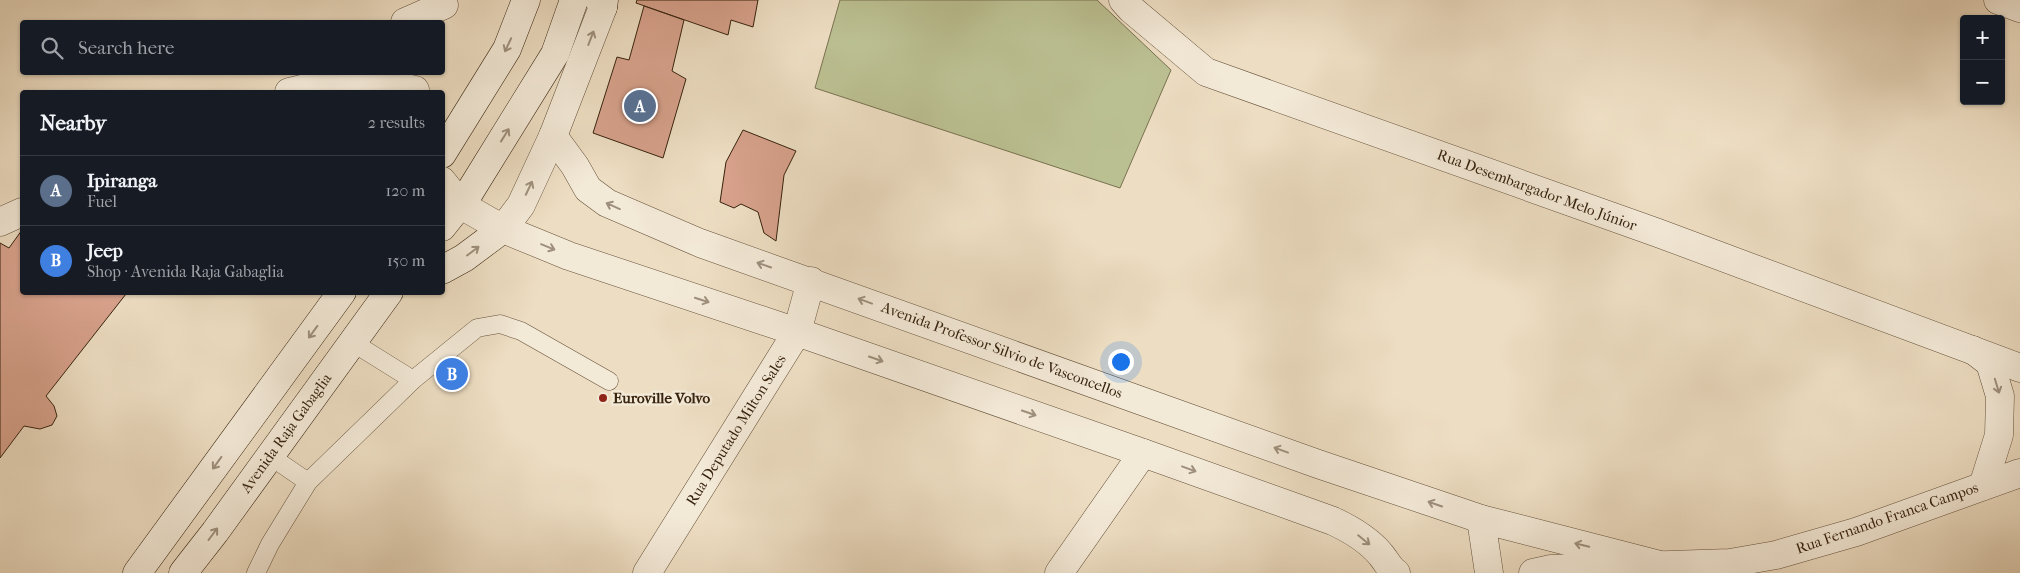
<!DOCTYPE html>
<meta charset="utf-8">
<style>
body{margin:0;font-family:"IM FELL French Canon",serif;background:#20242c;color:#f1f3f6}
.controls{position:absolute;right:15px;top:15px;display:grid;overflow:hidden;border-radius:5px;box-shadow:0 1px 4px #0004}
.controls button{width:45px;height:45px;display:grid;place-items:center;padding:0;border:0;border-bottom:1px solid #363941;background:#171b24;color:#f1f3f6;font:25px sans-serif}
.you{position:absolute;left:1120px;top:361px;width:18px;height:18px;margin:-12px;border:4px solid #fff;border-radius:50%;background:#1a73e8;box-shadow:0 0 0 8px #1a73e833}
.badge{display:grid;place-items:center;width:32px;height:32px;border-radius:50%;background:#0b8043;color:#fff;font-size:16px;font-weight:700}
.pin{position:absolute;translate:-50% -50%;border:2px solid #fff;box-shadow:0 1px 5px #0006}
.list{margin:0;padding:0;list-style:none}
h2{display:flex;justify-content:space-between;align-items:center;height:65px;margin:0;padding:0 20px;font-size:21px}
h2 small{font-size:16px;font-weight:400;color:#9ea1a6}
.list li{display:grid;grid-template-columns:32px 1fr auto;gap:15px;align-items:center;box-sizing:border-box;height:70px;padding:0 20px;border-top:1px solid #363941}
.list b{display:block;font-size:19px;white-space:nowrap}
.list p{margin:0;font-size:16px;white-space:nowrap;color:#9ea1a6}
.list em{font-size:16px;font-style:normal;color:#9ea1a6}
.icon{flex:none;width:28px;height:28px;fill:none;stroke:currentColor;stroke-width:2;stroke-linecap:round;stroke-linejoin:round}
.map{position:relative;flex:none;width:2020px;height:573px;overflow:hidden}
.search{position:absolute;background:#171b24;box-shadow:0 1px 4px #0004;left:20px;top:20px;width:425px;height:55px;display:flex;align-items:center;gap:12px;box-sizing:border-box;padding:0 18px;border-radius:5px;color:#9ea1a6;font-size:19px}
.panel{position:absolute;background:#171b24;box-shadow:0 1px 4px #0004;left:20px;top:90px;width:425px;height:205px;border-radius:5px}
.map>svg:first-child{display:block}
</style>
<div class="map">
<svg width="2020" height="573" viewBox="0 0 2020 573">
<rect width="100%" height="100%" fill="#edddc2"/>
<filter id="stains"><feTurbulence type="fractalNoise" baseFrequency=".004" numOctaves="4"/><feColorMatrix values="0 0 0 0 .2 0 0 0 0 .09 0 0 0 0 .02 0 0 0 .5 -.17"/></filter>
<radialGradient id="worn" r=".72"><stop offset=".6" stop-color="#630" stop-opacity="0"/><stop offset="1" stop-color="#630" stop-opacity=".3"/></radialGradient>
<polygon fill="#bbc092" stroke="#787150" points="840,0 1097,0 1171,70 1120,188 815,88"/>
<g fill="#d7a18b" stroke="#36220d">
<polygon points="637,0 758,0 753,27 731,20 728,35 636,3"/>
<polygon points="644,6 684,20 672,71 686,79 663,158 593,133 617,57 629,60"/>
<polygon points="743,130 796,151 784,175 776,241 764,233 758,212 741,204 734,208 720,202 726,162"/>
<polygon points="22,230 22,292 124,292 126,294 46,396 54,406 57,416 52,425 40,429 24,426 0,458 0,243 9,248"/>
</g>
<g fill="none" stroke-linecap="round" stroke-linejoin="round">
<defs>
<g id="service">
<polyline points="352,342 413,380"/>
<polyline points="270,456 308,482"/>
<polyline points="256,573 270,544 308,482 413,380 477,328 500,324 521,331 609,381"/>
</g>
<g id="minor">
<polyline points="1123,0 1131,9 1206,72 1658,233 2020,368"/>
<polyline points="1998,0 2020,8"/>
<polyline points="1973,350 1990,363 2000,396 1999,435 1983,486"/>
<polyline points="647,573 797,332 811,281"/>
<polyline points="1059,573 1143,453"/>
</g>
<g id="tertiary">
<polyline points="405,22 444,5"/>
<polyline points="289,92 342,79 360,78 415,90"/>
<polyline points="553,136 575,166 588,189 607,203 700,243 1318,464 1481,519 1664,566"/>
<path d="M442 181 461 205 503 229 569 256 797 332 1143 453 1333 521C1350 529 1369 540 1381 555 1387 562 1389 568 1396 573"/>
<polyline points="0,222 22,212"/>
<polyline points="503,229 521,205 553,136 603,7 599,0"/>
<polyline points="1481,519 1489,573"/>
<polyline points="1533,573 1551,569 1730,563 1776,555 1856,532 2020,473"/>
</g>
<g id="secondary">
<polyline points="603,7 604,0"/>
<polyline points="442,154 507,49 526,0"/>
<polyline points="442,227 469,193 555,54 574,0"/>
<polyline points="442,270 464,258 503,229"/>
<polyline points="137,573 342,292"/>
<polyline points="183,573 215,532 389,292"/>
</g>
</defs>
<use href="#service" stroke="#64513a" stroke-width="19"/>
<use href="#minor" stroke="#64513a" stroke-width="29"/>
<use href="#tertiary" stroke="#64513a" stroke-width="29"/>
<use href="#secondary" stroke="#36220d" stroke-width="29"/>
<use href="#service" stroke="#f3e9d7" stroke-width="18"/>
<use href="#minor" stroke="#f3e9d7" stroke-width="28"/>
<use href="#tertiary" stroke="#f3e9d7" stroke-width="28"/>
<use href="#secondary" stroke="#f3e9d7" stroke-width="28"/>
</g>
<defs><path id="oneway-shaft" d="M-6 0H5M1.5-3L5.5 0L1.5 3" fill="none" stroke-width="1.6" stroke-linecap="round" stroke-linejoin="round" transform="scale(1.25)"/></defs>
<g stroke="#9e8f7c">
<use href="#oneway-shaft" transform="translate(591 38) rotate(-69)"/>
<use href="#oneway-shaft" transform="translate(508 45) rotate(115)"/>
<use href="#oneway-shaft" transform="translate(505 135) rotate(-58)"/>
<use href="#oneway-shaft" transform="translate(529 188) rotate(-65)"/>
<use href="#oneway-shaft" transform="translate(613 206) rotate(-156)"/>
<use href="#oneway-shaft" transform="translate(548 247) rotate(22)"/>
<use href="#oneway-shaft" transform="translate(473 251) rotate(-37)"/>
<use href="#oneway-shaft" transform="translate(764 265) rotate(-161)"/>
<use href="#oneway-shaft" transform="translate(702 300) rotate(18)"/>
<use href="#oneway-shaft" transform="translate(865 301) rotate(-160)"/>
<use href="#oneway-shaft" transform="translate(313 332) rotate(126)"/>
<use href="#oneway-shaft" transform="translate(876 359) rotate(19)"/>
<use href="#oneway-shaft" transform="translate(1997 386) rotate(73)"/>
<use href="#oneway-shaft" transform="translate(1029 413) rotate(19)"/>
<use href="#oneway-shaft" transform="translate(1281 450) rotate(-160)"/>
<use href="#oneway-shaft" transform="translate(217 463) rotate(126)"/>
<use href="#oneway-shaft" transform="translate(1189 469) rotate(20)"/>
<use href="#oneway-shaft" transform="translate(1435 504) rotate(-161)"/>
<use href="#oneway-shaft" transform="translate(213 534) rotate(-53)"/>
<use href="#oneway-shaft" transform="translate(1364 540) rotate(39)"/>
<use href="#oneway-shaft" transform="translate(1582 545) rotate(-166)"/>
</g>
<circle fill="#8f2418" stroke="#f3e9d7" stroke-width="2" cx="603" cy="398" r="5"/>
<g text-anchor="middle" dominant-baseline="central" stroke-width="5" stroke-linejoin="round" paint-order="stroke">
<g font-size="15" fill="#36220d" stroke="#f3e9d7">
<text transform="translate(1537 190) rotate(20)">Rua Desembargador Melo Júnior</text>
<text transform="translate(1002 350) rotate(20)">Avenida Professor Silvio de Vasconcellos</text>
<text transform="translate(736 430) rotate(-58)">Rua Deputado Milton Sales</text>
<text transform="translate(286 433) rotate(-54)">Avenida Raja Gabaglia</text>
<text transform="translate(1887 518) rotate(-19)">Rua Fernando Franca Campos</text>
</g>
<g font-size="15" font-weight="bold" fill="#36220d" stroke="#f3e9d7" text-anchor="start">
<text x="613" y="398">Euroville Volvo</text>
</g>
</g>
<rect width="100%" height="100%" filter="url(#stains)"/>
<rect width="100%" height="100%" fill="url(#worn)"/>
</svg>
<div class="controls">
<button>+</button>
<button>−</button>
</div>
<div class="you"></div>
<div class="pin badge" style="left:640px;top:106px;background:#5c6f8a">A</div>
<div class="pin badge" style="left:452px;top:374px;background:#3f7fe0">B</div>
<div class="search"><svg class="icon" aria-label="search" viewBox="0 0 24 24"><circle cx="10" cy="10" r="6"/><path d="M15 15l6 6"/></svg>Search here</div>
<section class="panel">
<h2>Nearby<small>2 results</small></h2>
<ul class="list">
<li><span class="badge" style="background:#5c6f8a">A</span><div><b>Ipiranga</b><p>Fuel</p></div><em>120 m</em></li>
<li><span class="badge" style="background:#3f7fe0">B</span><div><b>Jeep</b><p>Shop · Avenida Raja Gabaglia</p></div><em>150 m</em></li>
</ul>
</section>
</div>
